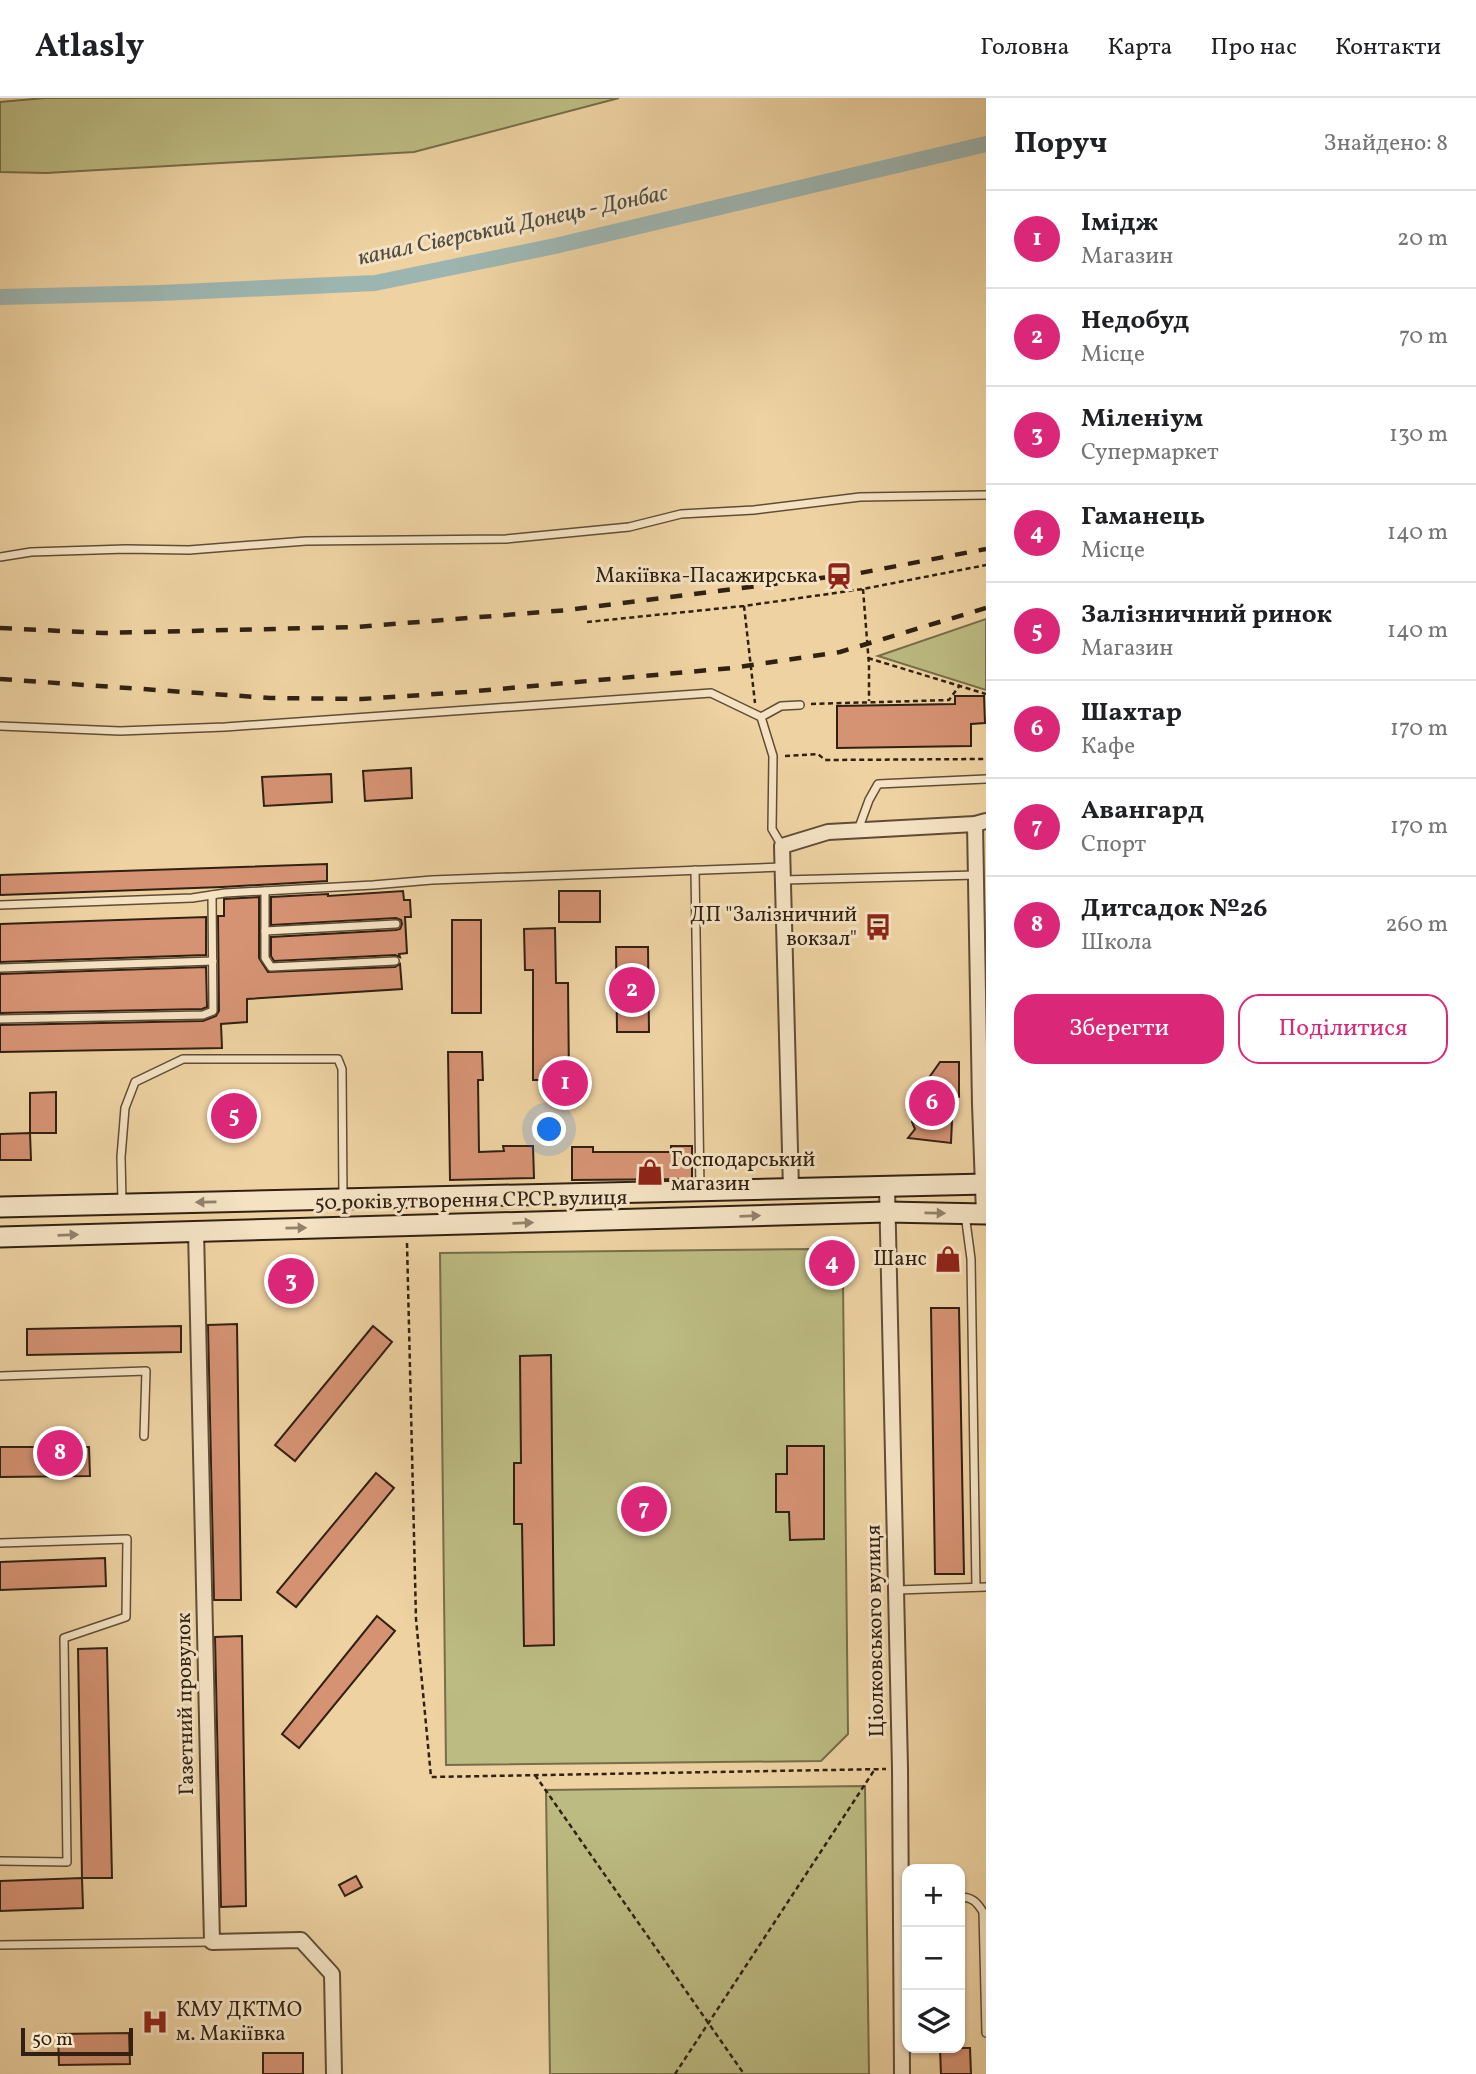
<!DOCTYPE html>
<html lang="uk">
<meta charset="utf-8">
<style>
body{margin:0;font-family:Vollkorn,serif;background:#f6f6f6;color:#202124}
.controls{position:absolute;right:21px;bottom:21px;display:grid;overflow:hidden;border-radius:14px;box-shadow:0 2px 5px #0004}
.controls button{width:63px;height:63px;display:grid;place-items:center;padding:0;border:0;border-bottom:2px solid #e0e0e0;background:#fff;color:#202124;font:35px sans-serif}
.scale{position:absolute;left:21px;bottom:18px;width:112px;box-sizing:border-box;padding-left:7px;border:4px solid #312113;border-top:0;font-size:19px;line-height:24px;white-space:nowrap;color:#312113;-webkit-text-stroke:5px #f4e2c3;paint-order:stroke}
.you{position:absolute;left:550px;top:1032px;width:24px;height:24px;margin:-18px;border:5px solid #fff;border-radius:50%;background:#1a73e8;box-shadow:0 0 0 10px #1a73e833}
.badge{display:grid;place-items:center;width:46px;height:46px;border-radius:50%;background:#db2777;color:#fff;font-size:23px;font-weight:700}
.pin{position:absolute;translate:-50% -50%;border:4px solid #fff;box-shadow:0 2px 7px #0006}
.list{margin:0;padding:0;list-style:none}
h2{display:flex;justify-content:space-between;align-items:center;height:91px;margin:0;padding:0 28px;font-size:30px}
h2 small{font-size:23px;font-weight:400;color:#757577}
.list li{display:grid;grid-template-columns:46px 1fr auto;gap:21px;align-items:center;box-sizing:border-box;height:98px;padding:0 28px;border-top:2px solid #e0e0e0}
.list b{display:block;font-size:26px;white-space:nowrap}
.list p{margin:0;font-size:23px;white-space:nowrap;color:#757577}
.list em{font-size:23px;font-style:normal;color:#757577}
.actions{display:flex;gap:14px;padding:21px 28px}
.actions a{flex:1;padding:16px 0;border:2px solid #db2777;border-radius:21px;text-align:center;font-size:24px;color:#db2777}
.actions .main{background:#db2777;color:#fff}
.icon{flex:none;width:38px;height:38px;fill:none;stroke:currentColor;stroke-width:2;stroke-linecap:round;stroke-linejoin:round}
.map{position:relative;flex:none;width:986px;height:1976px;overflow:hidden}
header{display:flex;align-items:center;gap:42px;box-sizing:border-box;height:98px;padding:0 35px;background:#fff;border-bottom:2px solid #e0e0e0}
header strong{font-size:33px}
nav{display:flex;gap:38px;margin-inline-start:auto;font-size:24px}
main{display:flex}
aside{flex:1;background:#fff}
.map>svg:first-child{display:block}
</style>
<header>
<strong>Atlasly</strong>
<nav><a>Головна</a><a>Карта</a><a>Про нас</a><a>Контакти</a></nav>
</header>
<main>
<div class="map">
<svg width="986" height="1976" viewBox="0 0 986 1976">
<rect width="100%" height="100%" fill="#eed2a2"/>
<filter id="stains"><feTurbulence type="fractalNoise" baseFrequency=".00286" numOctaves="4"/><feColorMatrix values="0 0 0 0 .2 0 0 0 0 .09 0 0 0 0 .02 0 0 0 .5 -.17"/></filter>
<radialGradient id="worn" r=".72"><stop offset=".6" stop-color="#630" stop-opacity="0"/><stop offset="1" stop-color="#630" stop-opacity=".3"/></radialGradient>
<g fill="#bcbb82" stroke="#766e4a" stroke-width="2">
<polygon points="45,0 619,0 414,54 46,75 0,74 0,4"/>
<polygon points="986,521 986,592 878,558"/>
<polygon points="810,1151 843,1185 848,1636 821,1663 446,1667 440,1155"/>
<polygon points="865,1688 869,1976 550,1976 546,1692"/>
</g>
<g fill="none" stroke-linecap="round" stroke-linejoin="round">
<polyline stroke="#9db5b0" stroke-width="16" points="0,199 160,195 375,185 555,148 986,46"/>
</g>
<g fill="#d69374" stroke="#312113" stroke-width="2">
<polygon points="955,598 984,598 985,625 971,626 971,648 837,650 837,608 955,606"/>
<polygon points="411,670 412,700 365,703 363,673"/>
<polygon points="331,676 332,704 264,708 262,679"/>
<polygon points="327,766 327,783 222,789 0,797 0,777"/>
<polygon points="403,793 404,802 410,802 411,819 405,819 407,855 399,856 400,859 395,857 274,863 271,858 271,839 396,832 400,831 402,826 401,822 396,820 271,827 271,799 328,796 328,798"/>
<rect x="559" y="793" width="41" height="31"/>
<polygon points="259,799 259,860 268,874 395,869 400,866 402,891 247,901 247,924 221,926 222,950 0,954 0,927 203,923 216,918 219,913 218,818 224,818 224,801"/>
<polygon points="206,819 206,857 0,864 0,826"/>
<rect x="452" y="822" width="29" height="93"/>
<rect x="871" y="824" width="14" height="11"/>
<polygon points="555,830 556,885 568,885 569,982 533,982 533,872 525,872 524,831"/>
<polygon points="616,849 648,849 649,934 617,934"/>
<polygon points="206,869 207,909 202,911 0,915 0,876"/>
<polygon points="448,954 482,954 483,982 478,982 479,1054 504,1053 503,1048 533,1048 534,1080 450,1082"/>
<polygon points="940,964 959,964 959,999 953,1000 951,1045 908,1040 915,1031 912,1024 915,1016 907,1011"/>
<polygon points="56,994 56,1035 30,1035 30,995"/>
<polygon points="30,1035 31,1062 0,1062 0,1036"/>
<polygon points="671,1048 692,1048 692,1081 572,1082 572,1049 593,1049 593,1054 671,1054"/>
<polygon points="828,1152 844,1169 835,1177 819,1160"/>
<polygon points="931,1210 959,1210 964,1476 935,1476"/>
<polygon points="237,1226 241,1502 214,1502 208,1227"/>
<polygon points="181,1228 181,1254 27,1257 27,1231"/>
<polygon points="373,1228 392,1244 295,1363 275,1347"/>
<polygon points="551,1257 554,1547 524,1548 522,1426 514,1426 514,1365 521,1365 520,1258"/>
<polygon points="787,1348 824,1348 824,1441 790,1442 789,1414 776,1414 776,1376 787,1376"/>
<polygon points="0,1349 89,1349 90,1378 0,1379"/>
<polygon points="376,1375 394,1390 296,1509 277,1494"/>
<polygon points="105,1460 106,1488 0,1492 0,1464"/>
<polygon points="377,1518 395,1533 299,1650 282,1636"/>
<polygon points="242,1538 246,1808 221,1809 215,1539"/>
<polygon points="107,1550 112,1780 82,1780 78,1551"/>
<polygon points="356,1778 362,1789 345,1798 339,1787"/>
<polygon points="82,1780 83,1810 0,1813 0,1783"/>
<polygon points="129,1935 130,1966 59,1967 58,1936"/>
<polygon points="940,1950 970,1950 971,1976 941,1976"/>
<rect x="263" y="1955" width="40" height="21"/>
</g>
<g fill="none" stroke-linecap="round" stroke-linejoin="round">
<defs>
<g id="lane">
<polyline points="0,459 31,454 126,451 189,452 306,443 506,441 629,429 681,416 754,412 860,399 986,397"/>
<polyline points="0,628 120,633 225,629 711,595 761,619"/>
<polyline points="858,732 869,702 878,686 986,681"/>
<polyline points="782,748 772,731 773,658 761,619 781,608 800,607"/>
<polyline points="695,772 700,1090"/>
<polyline points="783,782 976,777"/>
<polyline points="265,793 265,860 271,869 395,863"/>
<polyline points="0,807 192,800 225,795 373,787 432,782 782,769"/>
<polyline points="265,833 396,826"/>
<polyline points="0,870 213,863"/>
<polyline points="0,921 203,917 213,913 212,797"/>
<polyline points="122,1104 121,1059 125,1010 135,984 183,961 338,961 342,971 343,1100"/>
<polyline points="965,1116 971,1161 976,1489"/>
<polyline points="0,1278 146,1273 144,1338"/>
<polyline points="0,1445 127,1441 126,1519 64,1540 67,1764 0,1763"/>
<polyline points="897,1492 986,1489"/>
<path d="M960 1799C972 1799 977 1804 983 1814L986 1935"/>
<polyline points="0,1847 211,1844"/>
</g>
<g id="street">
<polyline points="975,726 980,1006 984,1116"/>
<polyline points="887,1089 900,1670 902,1976"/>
<polyline points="791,1091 782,748 828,734 975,726 986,723"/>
<polyline points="196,1132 212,1844 301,1842 332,1876 334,1976"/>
</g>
<g id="secondary">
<polyline points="0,1109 986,1086"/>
<polyline points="0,1139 887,1114 986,1116"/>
</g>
</defs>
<use href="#lane" stroke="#604d37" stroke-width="10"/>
<use href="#street" stroke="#604d37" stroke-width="18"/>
<use href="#secondary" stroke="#312113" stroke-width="23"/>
<g stroke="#312113" stroke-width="2.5" stroke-dasharray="5 3.5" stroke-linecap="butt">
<polyline points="863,491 869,567 869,603"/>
<polyline points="744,508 755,605"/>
<polyline points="587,524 744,508 863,491 986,467"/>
<polyline points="868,560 986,596"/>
<polyline points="811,606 949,602 960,587"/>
<polyline points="785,658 818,656 825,662 986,661"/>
<polyline points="407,1145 416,1521 431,1679 886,1671"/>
<polyline points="535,1677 744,1976"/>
<polyline points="675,1976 875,1671"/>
</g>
<use href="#lane" stroke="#f4e2c3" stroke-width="7"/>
<use href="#street" stroke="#f4e2c3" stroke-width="14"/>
<use href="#secondary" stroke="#f4e2c3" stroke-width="19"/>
<g stroke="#312113" stroke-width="4.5" stroke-dasharray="12 12" stroke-linecap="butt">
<polyline points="0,530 103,535 356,529 568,512 860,475 986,451"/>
<polyline points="0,581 270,600 362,601 466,594 732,570 840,554 986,510"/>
</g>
</g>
<defs><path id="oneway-solid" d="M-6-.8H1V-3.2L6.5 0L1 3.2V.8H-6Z" transform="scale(1.75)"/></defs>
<g fill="#92826b">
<use href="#oneway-solid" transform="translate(206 1104) rotate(179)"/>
<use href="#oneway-solid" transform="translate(935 1115) rotate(1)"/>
<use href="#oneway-solid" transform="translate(750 1118) rotate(-2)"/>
<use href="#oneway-solid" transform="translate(523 1125) rotate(-2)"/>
<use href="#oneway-solid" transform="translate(296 1130) rotate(-1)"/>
<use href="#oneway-solid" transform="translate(68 1137) rotate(-2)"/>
</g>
<defs>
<symbol id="station-bare" viewBox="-9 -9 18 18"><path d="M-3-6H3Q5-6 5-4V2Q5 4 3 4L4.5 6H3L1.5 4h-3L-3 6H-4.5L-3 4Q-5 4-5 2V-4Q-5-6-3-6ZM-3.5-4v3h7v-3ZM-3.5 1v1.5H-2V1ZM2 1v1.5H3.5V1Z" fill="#8f2418" stroke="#f4e2c3" stroke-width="2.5" paint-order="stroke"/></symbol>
<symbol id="bus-bare" viewBox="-9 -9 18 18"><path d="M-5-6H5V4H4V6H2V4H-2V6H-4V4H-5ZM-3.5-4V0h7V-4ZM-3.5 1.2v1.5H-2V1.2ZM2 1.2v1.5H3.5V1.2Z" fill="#8f2418" stroke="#f4e2c3" stroke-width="2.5" paint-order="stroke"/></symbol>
<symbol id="shop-bare" viewBox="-9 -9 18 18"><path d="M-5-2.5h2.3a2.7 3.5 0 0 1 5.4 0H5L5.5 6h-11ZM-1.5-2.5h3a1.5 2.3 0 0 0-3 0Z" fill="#8f2418" stroke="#f4e2c3" stroke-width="2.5" paint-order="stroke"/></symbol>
<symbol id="hospital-bare" viewBox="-9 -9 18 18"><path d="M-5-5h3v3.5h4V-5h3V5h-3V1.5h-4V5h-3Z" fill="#8f2418" stroke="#f4e2c3" stroke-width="2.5" paint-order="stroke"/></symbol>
</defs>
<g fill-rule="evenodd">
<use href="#station-bare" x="820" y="459" width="38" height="38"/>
<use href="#bus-bare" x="859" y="810" width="38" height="38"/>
<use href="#shop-bare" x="631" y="1055" width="38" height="38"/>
<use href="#shop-bare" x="929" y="1142" width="38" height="38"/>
<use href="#hospital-bare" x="136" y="1905" width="38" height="38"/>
</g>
<g text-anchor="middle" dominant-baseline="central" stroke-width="6" stroke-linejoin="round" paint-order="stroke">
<g font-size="21" fill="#312113" stroke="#f4e2c3" text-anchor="end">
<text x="818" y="478">Макіївка-Пасажирська</text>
<text x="857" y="817">ДП "Залізничний<tspan x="857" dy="24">вокзал"</tspan></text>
<text x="671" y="1062" text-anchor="start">Господарський<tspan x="671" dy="24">магазин</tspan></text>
<text x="927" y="1161">Шанс</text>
<text x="176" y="1912" text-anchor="start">КМУ ДКТМО<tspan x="176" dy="24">м. Макіївка</tspan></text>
</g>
<g font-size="21" fill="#312113" stroke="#f4e2c3">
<text transform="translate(471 1103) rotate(-1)">50 років утворення СРСР вулиця</text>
<text transform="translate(876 1533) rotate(-91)">Ціолковського вулиця</text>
<text transform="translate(186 1606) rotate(-91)">Газетний провулок</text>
</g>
<g font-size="23" font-style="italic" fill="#514d42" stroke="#f4e2c3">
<text transform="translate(513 128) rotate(-12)">канал Сіверський Донець - Донбас</text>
</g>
</g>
<rect width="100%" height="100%" filter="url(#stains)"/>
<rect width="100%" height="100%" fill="url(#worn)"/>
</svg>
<div class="controls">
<button>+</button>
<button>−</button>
<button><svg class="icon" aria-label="layers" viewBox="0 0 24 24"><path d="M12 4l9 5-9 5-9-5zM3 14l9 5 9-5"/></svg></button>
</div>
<div class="scale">50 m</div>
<div class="you"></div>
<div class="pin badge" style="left:565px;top:985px">1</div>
<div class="pin badge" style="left:632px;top:892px">2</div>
<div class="pin badge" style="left:291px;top:1183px">3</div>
<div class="pin badge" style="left:832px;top:1165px">4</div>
<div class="pin badge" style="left:234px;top:1018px">5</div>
<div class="pin badge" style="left:932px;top:1005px">6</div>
<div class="pin badge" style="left:644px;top:1411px">7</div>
<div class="pin badge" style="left:60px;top:1355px">8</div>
</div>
<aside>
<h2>Поруч<small>Знайдено: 8</small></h2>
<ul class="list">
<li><span class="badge">1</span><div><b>Імідж</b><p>Магазин</p></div><em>20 m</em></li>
<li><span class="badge">2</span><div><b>Недобуд</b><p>Місце</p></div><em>70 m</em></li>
<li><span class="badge">3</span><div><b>Міленіум</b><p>Супермаркет</p></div><em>130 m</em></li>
<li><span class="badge">4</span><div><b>Гаманець</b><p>Місце</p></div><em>140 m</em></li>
<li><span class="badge">5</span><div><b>Залізничний ринок</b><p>Магазин</p></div><em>140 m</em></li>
<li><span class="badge">6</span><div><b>Шахтар</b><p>Кафе</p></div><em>170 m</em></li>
<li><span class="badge">7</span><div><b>Авангард</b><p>Спорт</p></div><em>170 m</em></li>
<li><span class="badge">8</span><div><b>Дитсадок №26</b><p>Школа</p></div><em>260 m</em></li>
</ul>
<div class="actions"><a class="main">Зберегти</a><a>Поділитися</a></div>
</aside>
</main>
